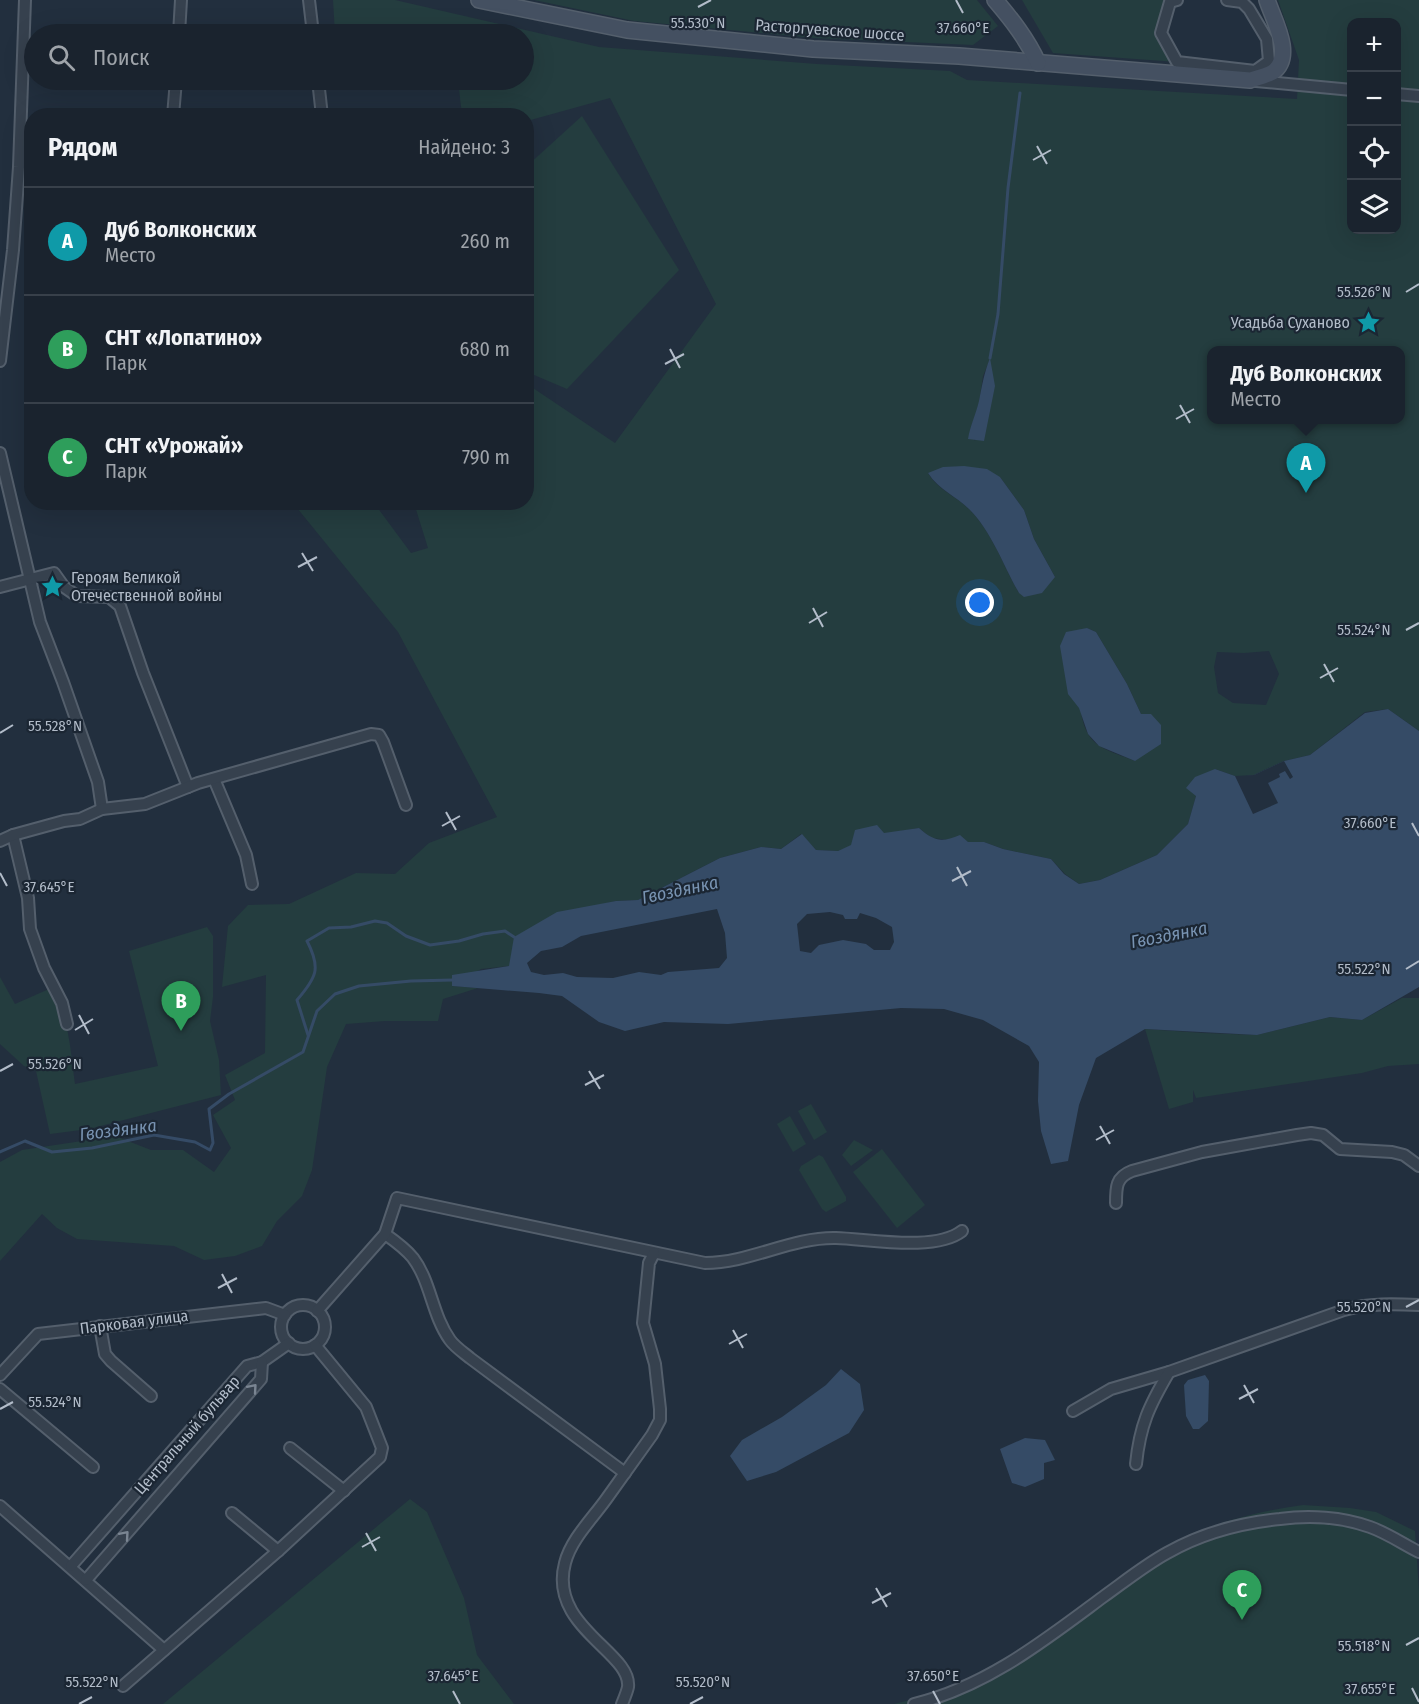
<!DOCTYPE html>
<html lang="ru">
<meta charset="utf-8">
<style>
body{margin:0;font-family:"Fira Sans Condensed",sans-serif;background:#272f3a;color:#f1f3f6}
.controls{position:absolute;right:18px;top:18px;display:grid;overflow:hidden;border-radius:12px;box-shadow:0 6px 24px #0002}
.controls button{width:54px;height:54px;display:grid;place-items:center;padding:0;border:0;border-bottom:2px solid #38404a;background:#1a232e;color:#f1f3f6;font:30px sans-serif}
.you{position:absolute;left:980px;top:603px;width:21px;height:21px;margin:-15px;border:4px solid #fff;border-radius:50%;background:#1a73e8;box-shadow:0 0 0 9px #1a73e833}
.badge{display:grid;place-items:center;width:39px;height:39px;border-radius:50%;background:#84b6fd;color:#fff;font-size:20px;font-weight:700}
.pin{position:absolute;translate:-50% -50px;filter:drop-shadow(0 2px 3px #0008)}
.pin::after{content:'';position:absolute;top:32px;width:21px;height:18px;background:inherit;clip-path:polygon(0 0,100% 0,50% 100%)}
.popup{position:absolute;left:1207px;top:346px;width:198px;height:78px;box-sizing:border-box;display:grid;place-content:center;border-radius:12px;background:#1a232e;filter:drop-shadow(0 2px 4px #0005);font-size:20px;white-space:nowrap;color:#9fa4aa}
.popup b{font-size:22px;color:#f1f3f6}
.popup::after{content:'';position:absolute;left:50%;top:100%;margin-left:-12px;border:12px solid transparent;border-top-color:#1a232e}
.list{margin:0;padding:0;list-style:none}
h2{display:flex;justify-content:space-between;align-items:center;height:78px;margin:0;padding:0 24px;font-size:26px}
h2 small{font-size:20px;font-weight:400;color:#9fa4aa}
.list li{display:grid;grid-template-columns:39px 1fr auto;gap:18px;align-items:center;box-sizing:border-box;height:108px;padding:0 24px;border-top:2px solid #38404a}
.list b{display:block;font-size:22px;white-space:nowrap}
.list p{margin:0;font-size:20px;white-space:nowrap;color:#9fa4aa}
.list em{font-size:20px;font-style:normal;color:#9fa4aa}
.icon{flex:none;width:33px;height:33px;fill:none;stroke:currentColor;stroke-width:2;stroke-linecap:round;stroke-linejoin:round}
.map{position:relative;flex:none;width:1419px;height:1704px;overflow:hidden}
.search{position:absolute;background:#1a232e;box-shadow:0 6px 24px #0002;left:24px;top:24px;width:510px;height:66px;display:flex;align-items:center;gap:15px;box-sizing:border-box;padding:0 21px;border-radius:33px;color:#9fa4aa;font-size:22px}
.panel{position:absolute;background:#1a232e;box-shadow:0 6px 24px #0002;left:24px;top:108px;width:510px;height:402px;border-radius:24px}
.map>svg:first-child{display:block}
</style>
<div class="map">
<svg width="1419" height="1704" viewBox="0 0 1419 1704">
<rect width="100%" height="100%" fill="#222f3e"/>
<g fill="#243d3f" fill-rule="evenodd">
<path d="M333 0H395L599 47 817 64 950 71 967 80 1297 99 1299 60 1278 0H1419V731L1388 709 1365 712 1310 755 1284 761 1254 775 1246 776H1235L1215 769 1196 796 1188 824 1157 855 1100 880 1079 884 1065 874 1051 859 1003 849 984 842H968L931 838 919 828 884 834 838 851 816 850 801 834 781 849 761 847 720 858 638 900 616 901 590 907 509 966 481 969 452 986 478 988 443 999 438 1021H385L346 1024 327 1067 312 1170 302 1196 277 1221 262 1246 235 1256 204 1260 174 1246 77 1239 57 1228 42 1214 0 1261V1162L22 1150 115 1136 151 1150H183L214 1172 231 1148 213 1115 235 1100 225 1075 265 1053 266 975 222 987 228 926 248 905 289 904 356 873 395 874 429 843 497 817 398 632 293 503H374L411 553 428 548 414 503 526 502 527 384 615 443 716 304 610 98 527 121 526 116 462 115 459 89 337 87V80H524V34H335ZM1352 22H1396V230H1352ZM1212 350H1400V420H1212ZM990 359 975 441 970 431 979 403 983 376ZM928 473 1000 477 1024 510 1034 539 1055 577 1019 593C1003 565 992 532 969 509 956 496 938 490 928 473ZM1087 628 1096 632 1127 684 1141 714 1135 761C1124 756 1110 753 1100 746 1067 726 1084 660 1087 628ZM1269 651 1279 674 1266 705 1233 703 1218 693 1214 667 1217 652 1244 653Z"/>
<polygon points="534,0 977,0 998,26 973,45 814,38 634,21"/>
<polygon points="1022,0 1177,0 1170,2 1161,33 1177,62 1053,53"/>
<polygon points="582,116 679,270 567,389 527,372 527,166"/>
<path d="M207 927 213 936V997L210 1021 219 1060 221 1095 89 1129 50 1134 36 1071 24 1066 0 1044V977L15 1004 49 989C69 1009 71 1056 75 1084L158 1066 129 951Z"/>
<polygon points="1402,998 1419,998 1419,1064 1388,1066 1362,1073 1196,1098 1193,1090 1193,1102 1169,1109 1145,1029 1203,1033 1257,1035 1330,1017 1362,1020"/>
<polygon points="811,1104 827,1132 814,1140 798,1111"/>
<polygon points="790,1116 806,1144 793,1152 777,1124"/>
<polygon points="854,1140 873,1150 851,1166 842,1155"/>
<polygon points="882,1149 925,1205 897,1228 853,1172"/>
<polygon points="819,1155 823,1157 846,1197 846,1201 826,1212 822,1209 799,1170 801,1166"/>
<polygon points="410,1499 427,1512 464,1598 477,1655 514,1704 163,1704"/>
<path d="M1303 1505 1350 1508 1376 1512 1415 1531 1419 1591V1704H894C942 1693 987 1676 1027 1648 1076 1614 1120 1571 1172 1544 1212 1523 1258 1511 1303 1505Z"/>
</g>
<g fill="#354b66" fill-rule="evenodd">
<path d="M990 358 995 386 984 441 968 439C970 426 976 414 979 401 982 386 984 373 990 358Z"/>
<path d="M964 466 987 469 1000 477 1024 510 1034 539 1055 577 1042 593 1024 597 1019 593C1003 565 992 532 969 509 956 496 939 490 928 473L943 467Z"/>
<polygon points="1087,628 1096,632 1127,684 1141,714 1151,714 1161,725 1161,744 1135,761 1099,746 1088,734 1079,708 1068,694 1060,646 1066,632"/>
<path d="M1388 709 1419 731V987L1362 1020 1330 1017 1257 1035 1145 1029 1096 1058 1079 1105 1068 1161 1051 1164 1041 1131 1038 1101 1039 1062 1029 1046 983 1020 944 1009 901 1008 728 1024 664 1022 625 1031 599 1022 562 996 539 993 452 986V975L509 966 514 937 557 912 616 901 638 900 720 858 761 847 781 849 802 834 816 850 838 851 851 845 855 830 877 825 884 833 919 828C934 841 941 843 960 835L968 842H984L1003 849 1051 859 1064 874 1079 884 1100 880 1157 855 1188 824 1196 796 1186 788 1195 777 1215 769 1235 776H1246L1254 775 1284 761 1310 755 1365 713ZM717 909 725 933 727 958 719 968 668 972 661 975 639 972 613 978 577 977 563 973 544 975 531 972 527 963 541 951 562 947 581 936ZM830 912 843 915 845 919H857L860 913 876 918 892 927 894 942 890 950H874L866 944 843 940 819 945 811 953 800 951 797 924 807 914Z"/>
<polygon points="841,1369 860,1384 864,1410 849,1433 776,1472 747,1481 730,1456 742,1440 782,1417 826,1385"/>
<polygon points="1205,1375 1209,1381 1208,1421 1199,1429 1193,1429 1186,1416 1184,1385 1188,1380"/>
<polygon points="1025,1438 1045,1440 1055,1460 1044,1463 1044,1479 1025,1487 1012,1483 1000,1449"/>
</g>
<polygon fill="#222f3e" points="1284,761 1293,777 1290,779 1285,771 1279,774 1280,777 1268,783 1278,803 1253,814 1235,776 1254,775"/>
<g fill="none" stroke-linecap="round" stroke-linejoin="round">
<g stroke="#354b66" stroke-width="3">
<polyline points="990,358 998,314 1008,188 1020,93"/>
<path d="M308 1035 297 1000C317 977 321 968 307 941L329 928 351 927 375 921 387 923 406 936 430 945 459 941 483 934 505 931 514 937"/>
<polyline points="0,1152 25,1141 52,1152 92,1148 154,1135 195,1142 210,1150 213,1143 209,1109 229,1094 303,1052 317,1011 335,994 359,986 411,981 453,980"/>
</g>
<defs>
<g id="street">
<polyline points="309,0 313,34"/>
<polyline points="1177,0 1170,2 1161,33 1177,62 1255,71 1269,61 1267,39 1249,9 1242,2 1227,0"/>
<polyline points="179,34 181,0"/>
<polyline points="318,80 322,116"/>
<polyline points="1256,81 1352,90"/>
<polyline points="1396,94 1419,96"/>
<polyline points="173,116 176,80"/>
<polyline points="0,361 13,250 19,167 25,0"/>
<polyline points="0,453 40,622 63,682 98,782 102,809"/>
<polyline points="0,587 54,573 64,587 77,596 109,597 120,606 143,673 188,787"/>
<polyline points="214,779 246,855 252,884"/>
<polyline points="13,835 28,898 30,929 44,968 62,1003 67,1024"/>
<polyline points="0,841 13,835 64,821 80,819 102,809 145,804 198,783 371,734 379,735 383,742 406,805"/>
<path d="M1116 1203C1116 1187 1116 1177 1132 1171L1202 1152 1297 1135 1311 1133 1323 1135 1340 1149 1392 1152 1404 1155 1419 1166"/>
<path d="M385 1234C395 1241 405 1248 413 1258 431 1282 432 1315 450 1340 455 1347 464 1353 470 1358L625 1473"/>
<circle cx="303" cy="1327" r="22"/>
<path d="M317 1311 385 1234 397 1198 705 1263C750 1263 791 1237 836 1238 869 1239 935 1252 962 1231"/>
<polyline points="100,1326 105,1354 111,1361 151,1396"/>
<polyline points="0,1375 38,1334 266,1308 285,1315"/>
<polyline points="0,1389 93,1467"/>
<path d="M1073 1411 1111 1389 1169 1372 1344 1310C1369 1303 1394 1304 1419 1305"/>
<polyline points="290,1448 344,1491"/>
<path d="M1136 1464C1140 1425 1149 1406 1169 1372"/>
<polyline points="0,1506 164,1650"/>
<polyline points="232,1513 278,1551"/>
<polyline points="71,1566 247,1366 262,1362 289,1343"/>
<polyline points="86,1580 261,1379 262,1362"/>
<polyline points="123,1686 278,1551 380,1457 382,1448 366,1407 315,1345"/>
<path d="M622 1704C624 1699 627 1692 628 1687 632 1652 548 1627 565 1563 571 1539 593 1518 607 1498 622 1477 637 1456 652 1435L660 1420V1409L655 1364 643 1323 649 1263 654 1253"/>
<path d="M914 1704C986 1687 1045 1640 1103 1597 1124 1582 1145 1565 1167 1553 1202 1533 1240 1523 1280 1519 1309 1515 1342 1517 1370 1527 1387 1533 1403 1544 1419 1552"/>
</g>
<g id="secondary">
<path d="M479 0 627 30 813 49 959 56 1250 80C1257 78 1266 76 1273 72 1295 56 1273 19 1267 0"/>
<path d="M995 0C1012 20 1027 39 1038 63"/>
</g>
</defs>
<use href="#street" stroke="#545f6c" stroke-width="14"/>
<use href="#secondary" stroke="#545f6c" stroke-width="18"/>
<use href="#street" stroke="#36414e" stroke-width="10"/>
<use href="#secondary" stroke="#445061" stroke-width="15"/>
</g>
<defs><path id="oneway-chevron" d="M-2-3.5L2.5 0L-2 3.5" fill="none" stroke-width="1.6" stroke-linecap="round" stroke-linejoin="round" transform="scale(1.5)"/></defs>
<g stroke="#7a8592">
<use href="#oneway-chevron" transform="translate(253 1388) rotate(-49)"/>
<use href="#oneway-chevron" transform="translate(125 1535) rotate(-49)"/>
</g>
<path fill="none" stroke="#b2bcc9" stroke-width="2" d="M956 0 963 13M698 7 711 0M1037 146 1047 164M1033 160 1051 150M1406 292 1419 284M670 349 680 368M665 364 684 354M1180 405 1190 423M1176 419 1194 409M302 553 313 571M298 567 317 557M813 608 823 627M809 623 827 612M1406 630 1419 623M1324 664 1334 682M1320 678 1338 668M0 733 13 725M446 812 456 830M1412 823 1419 836M442 826 460 816M957 867 967 886M0 873 7 886M952 881 971 871M1406 969 1419 961M79 1015 89 1034M75 1030 93 1019M0 1071 13 1064M589 1071 600 1089M585 1085 604 1075M1100 1126 1110 1144M1096 1140 1114 1130M222 1274 232 1293M218 1288 237 1278M1406 1307 1419 1300M733 1330 743 1348M729 1344 747 1334M1244 1385 1254 1403M1239 1399 1258 1389M0 1409 13 1402M366 1533 376 1551M362 1547 380 1537M876 1588 887 1607M872 1603 891 1593M1406 1645 1419 1638M1412 1688 1419 1702M453 1691 460 1704M933 1691 940 1704M79 1704 92 1697M690 1704 703 1697"/>
<defs>
<symbol id="sight-bare" viewBox="-9 -9 18 18"><path d="M0-6L1.8-2.2L6-1.7L2.9 1.2L3.7 5.4L0 3.3L-3.7 5.4L-2.9 1.2L-6-1.7L-1.8-2.2Z" fill="#0f9aa8" stroke="#1b2633" stroke-width="2.5" paint-order="stroke"/></symbol>
</defs>
<g fill-rule="evenodd">
<use href="#sight-bare" x="1352" y="306" width="33" height="33"/>
<use href="#sight-bare" x="36" y="570" width="33" height="33"/>
</g>
<g text-anchor="middle" dominant-baseline="central" stroke-width="4.5" stroke-linejoin="round" paint-order="stroke">
<g font-size="16" fill="#b2bcc9" stroke="#1b2633">
<text transform="translate(830 30) rotate(4)">Расторгуевское шоссе</text>
<text transform="translate(134 1322) rotate(-7)">Парковая улица</text>
<text transform="translate(187 1435) rotate(-49)">Центральный бульвар</text>
</g>
<g font-size="16" fill="#b2bcc9" stroke="#1b2633" text-anchor="end">
<text x="1350" y="322">Усадьба Суханово</text>
<text x="71" y="577" text-anchor="start">Героям Великой<tspan x="71" dy="18">Отечественной войны</tspan></text>
</g>
<g font-size="18" font-style="italic" fill="#7893b2" stroke="#1b2633">
<text transform="translate(680 890) rotate(-12)">Гвоздянка</text>
<text transform="translate(1169 935) rotate(-11)">Гвоздянка</text>
<text transform="translate(118 1130) rotate(-7)">Гвоздянка</text>
</g>
</g>
<g font-size="15" text-anchor="middle" fill="#b2bcc9" stroke="#1b2633" stroke-width="4.5" stroke-linejoin="round" paint-order="stroke">
<text x="698" y="28">55.530°N</text>
<text x="963" y="33">37.660°E</text>
<text x="1364" y="297">55.526°N</text>
<text x="1364" y="635">55.524°N</text>
<text x="55" y="731">55.528°N</text>
<text x="1370" y="828">37.660°E</text>
<text x="49" y="892">37.645°E</text>
<text x="1364" y="974">55.522°N</text>
<text x="55" y="1069">55.526°N</text>
<text x="1364" y="1312">55.520°N</text>
<text x="55" y="1407">55.524°N</text>
<text x="1364" y="1651">55.518°N</text>
<text x="453" y="1681">37.645°E</text>
<text x="933" y="1681">37.650°E</text>
<text x="92" y="1687">55.522°N</text>
<text x="703" y="1687">55.520°N</text>
<text x="1370" y="1694">37.655°E</text>
</g>
</svg>
<div class="controls">
<button>+</button>
<button>−</button>
<button><svg class="icon" aria-label="locate" viewBox="0 0 24 24"><circle cx="12" cy="12" r="6"/><path d="M12 2v4M12 18v4M2 12h4M18 12h4"/></svg></button>
<button><svg class="icon" aria-label="layers" viewBox="0 0 24 24"><path d="M12 4l9 5-9 5-9-5zM3 14l9 5 9-5"/></svg></button>
</div>
<div class="you"></div>
<div class="pin badge" style="left:1306px;top:493px;background:#0f9aa8">A</div>
<div class="popup"><b>Дуб Волконских</b>Место</div>
<div class="pin badge" style="left:181px;top:1031px;background:#2e9e5b">B</div>
<div class="pin badge" style="left:1242px;top:1620px;background:#2e9e5b">C</div>
<div class="search"><svg class="icon" aria-label="search" viewBox="0 0 24 24"><circle cx="10" cy="10" r="6"/><path d="M15 15l6 6"/></svg>Поиск</div>
<section class="panel">
<h2>Рядом<small>Найдено: 3</small></h2>
<ul class="list">
<li><span class="badge" style="background:#0f9aa8">A</span><div><b>Дуб Волконских</b><p>Место</p></div><em>260 m</em></li>
<li><span class="badge" style="background:#2e9e5b">B</span><div><b>СНТ «Лопатино»</b><p>Парк</p></div><em>680 m</em></li>
<li><span class="badge" style="background:#2e9e5b">C</span><div><b>СНТ «Урожай»</b><p>Парк</p></div><em>790 m</em></li>
</ul>
</section>
</div>
